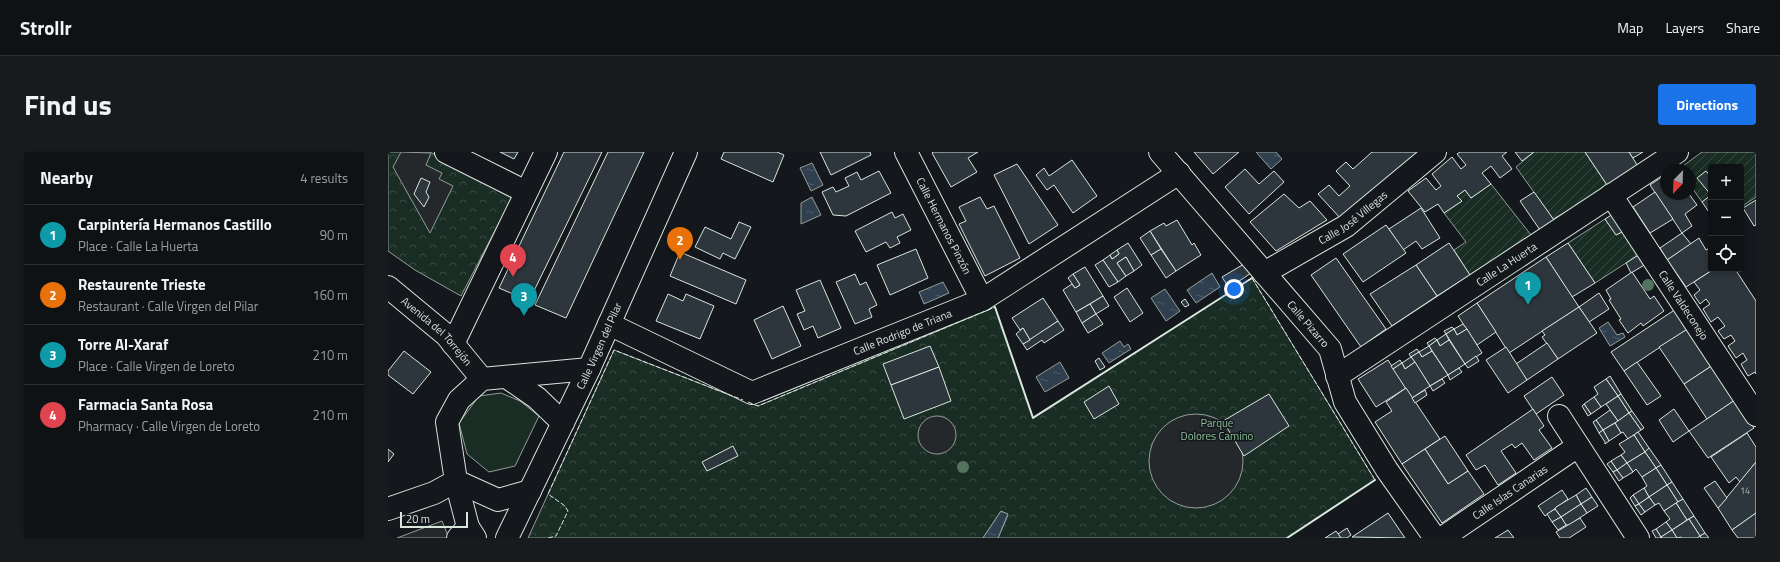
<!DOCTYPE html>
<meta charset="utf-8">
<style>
body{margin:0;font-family:"Titillium Web",sans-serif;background:#181b1e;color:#f1f3f6}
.controls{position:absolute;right:12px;top:12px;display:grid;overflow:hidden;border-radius:4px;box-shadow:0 2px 6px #0003}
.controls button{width:36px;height:36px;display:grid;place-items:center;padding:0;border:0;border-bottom:1px solid #2f3234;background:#0f1215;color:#f1f3f6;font:20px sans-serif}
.compass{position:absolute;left:1272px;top:12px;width:36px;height:36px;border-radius:50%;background:#0f1215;box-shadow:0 2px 6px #0003;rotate:203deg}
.scale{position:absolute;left:12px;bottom:10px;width:68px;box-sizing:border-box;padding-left:4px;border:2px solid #d8e6dc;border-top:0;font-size:11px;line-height:14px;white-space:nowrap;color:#d8e6dc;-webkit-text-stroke:3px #14181c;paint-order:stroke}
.you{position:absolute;left:846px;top:137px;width:14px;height:14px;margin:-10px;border:3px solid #fff;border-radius:50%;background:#1a73e8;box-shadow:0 0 0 6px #1a73e833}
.badge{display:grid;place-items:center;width:26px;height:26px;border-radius:50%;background:#1a73e8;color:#fff;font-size:13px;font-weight:700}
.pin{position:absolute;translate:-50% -33px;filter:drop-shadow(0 1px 2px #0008)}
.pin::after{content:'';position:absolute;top:21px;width:14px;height:12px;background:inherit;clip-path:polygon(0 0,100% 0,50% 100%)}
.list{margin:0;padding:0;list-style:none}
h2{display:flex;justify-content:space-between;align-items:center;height:52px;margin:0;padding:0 16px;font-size:17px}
h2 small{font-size:13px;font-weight:400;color:#9b9ea0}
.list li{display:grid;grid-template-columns:26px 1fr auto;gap:12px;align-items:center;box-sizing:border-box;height:60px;padding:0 16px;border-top:1px solid #2f3234}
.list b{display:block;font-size:15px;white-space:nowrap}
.list p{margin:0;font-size:13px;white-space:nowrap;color:#9b9ea0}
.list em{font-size:13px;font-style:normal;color:#9b9ea0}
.icon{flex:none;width:22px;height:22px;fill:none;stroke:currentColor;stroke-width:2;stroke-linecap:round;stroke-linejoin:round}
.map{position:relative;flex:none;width:1368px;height:386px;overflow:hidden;border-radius:4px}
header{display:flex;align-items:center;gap:24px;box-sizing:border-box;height:56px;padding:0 20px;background:#0f1215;border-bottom:1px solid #2f3234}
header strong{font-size:19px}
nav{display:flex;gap:22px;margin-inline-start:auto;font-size:14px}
.intro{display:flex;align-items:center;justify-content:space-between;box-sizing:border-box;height:96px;padding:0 24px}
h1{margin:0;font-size:28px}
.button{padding:10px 18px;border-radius:4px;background:#1a73e8;color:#fff;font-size:14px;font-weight:700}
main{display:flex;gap:24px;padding:0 24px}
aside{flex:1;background:#0f1215;border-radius:4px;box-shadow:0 2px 6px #0003}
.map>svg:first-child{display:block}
</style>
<header>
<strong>Strollr</strong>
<nav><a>Map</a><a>Layers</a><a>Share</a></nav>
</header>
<div class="intro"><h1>Find us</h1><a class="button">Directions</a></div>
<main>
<aside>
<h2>Nearby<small>4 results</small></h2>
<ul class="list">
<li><span class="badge" style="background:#0f9aa8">1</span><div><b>Carpintería Hermanos Castillo</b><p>Place · Calle La Huerta</p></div><em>90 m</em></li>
<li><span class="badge" style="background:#e8710a">2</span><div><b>Restaurente Trieste</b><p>Restaurant · Calle Virgen del Pilar</p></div><em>160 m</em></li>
<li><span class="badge" style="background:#0f9aa8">3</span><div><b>Torre Al-Xaraf</b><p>Place · Calle Virgen de Loreto</p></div><em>210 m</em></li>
<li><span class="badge" style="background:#e0444e">4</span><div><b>Farmacia Santa Rosa</b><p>Pharmacy · Calle Virgen de Loreto</p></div><em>210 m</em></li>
</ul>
</aside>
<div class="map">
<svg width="1368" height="386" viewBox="0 0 1368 386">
<defs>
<pattern id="park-crowns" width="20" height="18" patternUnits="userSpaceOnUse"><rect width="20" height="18" fill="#1a2d24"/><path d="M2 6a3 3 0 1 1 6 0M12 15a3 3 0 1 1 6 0" fill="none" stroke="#3b4b43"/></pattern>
<pattern id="garden-furrows" width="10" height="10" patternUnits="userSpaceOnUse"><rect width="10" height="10" fill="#1a2d24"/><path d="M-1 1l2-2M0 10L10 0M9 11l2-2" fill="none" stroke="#3b4b43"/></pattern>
<pattern id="water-ripples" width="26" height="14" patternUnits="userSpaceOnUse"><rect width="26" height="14" fill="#2f3f4d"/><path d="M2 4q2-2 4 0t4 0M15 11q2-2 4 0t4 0" fill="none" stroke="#4c5b66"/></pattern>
</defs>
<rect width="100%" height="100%" fill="#14181c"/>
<polygon fill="#1a2d24" stroke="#939e99" points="113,241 132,249 151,264 127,314 101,320 79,302 71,271 91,244"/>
<g fill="url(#park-crowns)" stroke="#939e99">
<polygon points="0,0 42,0 126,42 73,144 27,118 0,99"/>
<polygon points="864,126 987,328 899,386 610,386 620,363 613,359 595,386 140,386 226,198 370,254 607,155 645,265"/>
</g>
<g fill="url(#garden-furrows)" stroke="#939e99">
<polygon points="1146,0 1197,0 1221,36 1165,67 1128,15"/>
<polygon points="1314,0 1368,0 1368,45 1353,55 1353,15 1323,15 1323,25 1318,19 1310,26 1323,43 1314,50 1302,33 1302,18 1291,17"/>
<polygon points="1103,32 1143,83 1082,123 1066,98 1078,90 1056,61 1074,49 1069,44 1077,38 1083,46"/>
<polygon points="1217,67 1228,83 1236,79 1252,102 1207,131 1180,91"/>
</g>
<g fill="#24282b" stroke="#939e99">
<polygon points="13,0 43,1 38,13 54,21 51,27 65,34 42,81 5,15"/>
<circle cx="808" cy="309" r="47"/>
<circle cx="549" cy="283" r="19"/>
<polygon points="54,369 61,386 9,386"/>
</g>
<g fill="url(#water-ripples)" stroke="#939e99">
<polygon points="868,0 888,0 894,7 883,17"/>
<polygon points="424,11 435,33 423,39 412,16"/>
<polygon points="424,45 433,63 413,72 413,51"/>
<polygon points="824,121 832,135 808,151 799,138"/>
<polygon points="555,130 561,141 536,152 531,140"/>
<polygon points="777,137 792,159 778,169 763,146"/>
<polygon points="1220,170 1229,183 1235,181 1237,185 1222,194 1211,176"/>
<polygon points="732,189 736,195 740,192 743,197 721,211 714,201"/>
<polygon points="672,210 681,226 657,240 648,225"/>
<polygon points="613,359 620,362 610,386 595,386"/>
</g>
<g fill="#2c363c" stroke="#d8e6dc">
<polygon points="112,0 130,0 126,7"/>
<polygon points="176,0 214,0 141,149 111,136"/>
<polygon points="220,0 256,0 178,166 147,153"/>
<polygon points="336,0 389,0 396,3 385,30 333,7"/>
<polygon points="432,0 482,0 483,3 443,23"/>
<polygon points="545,0 590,0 580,6 589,20 563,35 544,1"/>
<polygon points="806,0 851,0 825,22"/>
<polygon points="984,0 1033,0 954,68 930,42 941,33 951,44 962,34 948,19 958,10 965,17"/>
<polygon points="1072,0 1119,0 1114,4 1124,17 1112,26 1103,14 1094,21 1103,32 1083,46 1077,38 1069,44 1074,49 1056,61 1050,52 1037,60 1020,39 1038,26 1048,38 1053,34 1044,22 1064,5 1073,17 1078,13 1069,2"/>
<polygon points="1127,0 1146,0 1134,9"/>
<polygon points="1197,0 1241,0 1251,16 1221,36"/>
<polygon points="1241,0 1255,0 1245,6"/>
<polygon points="684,8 709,44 685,61 666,33 659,38 648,23 656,16 661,24"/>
<polygon points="629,12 670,73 641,92 606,23"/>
<polygon points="857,17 871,32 886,19 896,30 861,62 837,35"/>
<polygon points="491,19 503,41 458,64 445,63 434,40 445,35 448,40 461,34 457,26 469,20 473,28"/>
<polygon points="1318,19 1323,25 1323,63 1314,50 1323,43 1309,26"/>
<polygon points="1278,22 1278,42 1301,42 1309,53 1297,62 1304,74 1294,81 1262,33"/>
<polygon points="33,26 42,30 38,40 41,45 36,55 26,42"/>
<polygon points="1146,40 1166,68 1152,78 1132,49"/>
<polygon points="1267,40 1285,67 1262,81 1245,55"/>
<polygon points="896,42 911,56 922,49 939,68 888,99 862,70"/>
<polygon points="592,45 599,57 606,54 632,106 597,124 571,72 578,69 571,55"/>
<polygon points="1368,48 1368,73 1366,74 1355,56"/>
<polygon points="1033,56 1052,86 1034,97 1028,89 1015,98 1001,77"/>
<polygon points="504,60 507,66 515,62 523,78 509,85 512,91 502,96 498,90 478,100 467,79"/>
<polygon points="1225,62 1236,79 1228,83 1217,67"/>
<polygon points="789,68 804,93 806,91 813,103 788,119 762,79 776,71 778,74"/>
<polygon points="351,70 363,75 347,107 335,101 332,107 307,95 317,75 343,87"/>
<polygon points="998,73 1018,101 975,130 955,102"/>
<polygon points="762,79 773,97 763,103 752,86"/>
<polygon points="1294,81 1303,92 1279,108 1272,96"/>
<polygon points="1311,86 1318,98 1323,95 1323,117 1326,117 1298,135 1279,108"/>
<polygon points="740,91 754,113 746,119 738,105 729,111 738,124 730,130 715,108 722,103 724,107 731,102 729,98"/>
<polygon points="1061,91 1082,123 1049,144 1028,113"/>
<polygon points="1180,91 1207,131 1184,145 1158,105"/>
<polygon points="528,97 540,126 502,143 489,113"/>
<polygon points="773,97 788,119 778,126 763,103"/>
<polygon points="729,98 731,102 724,107 722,103"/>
<polygon points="292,100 358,128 348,152 282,124"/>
<polygon points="1252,102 1258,112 1243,121 1238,111"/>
<polygon points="738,105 746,119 738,124 729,111"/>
<polygon points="1158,105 1191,155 1121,201 1089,151"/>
<polygon points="948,106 998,177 973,195 923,123"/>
<polygon points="715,108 730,130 721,135 707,113"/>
<polygon points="856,112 863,121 841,136 834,125"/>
<polygon points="1028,113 1049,144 1004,174 982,142"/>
<polygon points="697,115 715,144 688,160 675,138 684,132 687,136 692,133 685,122"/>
<polygon points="1326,117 1347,117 1368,149 1368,222 1367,220 1360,224 1353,212 1359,208 1355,201 1348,206 1340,194 1347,189 1343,183 1336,187 1330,179 1337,174 1330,165 1323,170 1315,157 1322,152 1318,147 1312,152 1306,143 1312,138 1306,130"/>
<polygon points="1244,120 1262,147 1266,144 1276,159 1255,174 1253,171 1240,181 1231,168 1233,167 1221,148 1223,147 1218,138"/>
<polygon points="467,122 472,133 478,130 489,153 481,157 484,165 467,172 448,130"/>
<polygon points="685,122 692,133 687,136 680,126"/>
<polygon points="432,128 453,176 430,186 425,174 416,178 409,162 417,159 408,138"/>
<polygon points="739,136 755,161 742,170 726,145"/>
<polygon points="1211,141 1221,157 1201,170 1191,155"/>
<polygon points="280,142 295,149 298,142 326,154 312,187 268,169"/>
<polygon points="715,144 721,154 708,162 702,152"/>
<polygon points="655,146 670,169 642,188 635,176 632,178 624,166"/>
<polygon points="797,147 801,153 797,155 793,150"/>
<polygon points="1089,151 1108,180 1089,193 1070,164"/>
<polygon points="702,152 708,162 694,171 688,160"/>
<polygon points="395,154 413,194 384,207 366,168"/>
<polygon points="1191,155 1209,181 1170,207 1154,185 1157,183 1154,179"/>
<polygon points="1288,157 1301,176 1236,219 1223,200"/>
<polygon points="708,162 715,172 700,181 694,171"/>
<polygon points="670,169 676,178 656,191 654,188 639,198 635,192"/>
<polygon points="1075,172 1079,177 1069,183 1066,177"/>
<polygon points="1064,175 1066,177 1058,182 1056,179"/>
<polygon points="635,176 642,188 635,192 628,182"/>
<polygon points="1301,176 1325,213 1296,232 1271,195"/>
<polygon points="1066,177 1069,183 1079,177 1094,201 1077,212 1058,182"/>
<polygon points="1058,182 1061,188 1052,194 1049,188"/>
<polygon points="1047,186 1049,188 1041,194 1039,191"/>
<polygon points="1049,188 1052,194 1061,188 1077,212 1060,223 1041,194"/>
<polygon points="1159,191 1170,207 1139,228 1128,212"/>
<polygon points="542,194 551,215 503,233 495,212"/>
<polygon points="1041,194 1044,199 1034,205 1031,200"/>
<polygon points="1118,195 1139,228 1120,241 1098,208"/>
<polygon points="1029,197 1031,200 1023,205 1021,202"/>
<polygon points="16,199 43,220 25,242 0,223 0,219"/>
<polygon points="1044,199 1060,223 1042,234 1023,205 1031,200 1034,205"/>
<polygon points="1088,204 1091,209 1080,216 1077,212"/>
<polygon points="1023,205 1027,210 1017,217 1014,211"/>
<polygon points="711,206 717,215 712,218 707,209"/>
<polygon points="1000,208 1018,236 988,255 970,227"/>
<polygon points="1012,208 1014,211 1005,217 1003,214"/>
<polygon points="1027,210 1042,234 1024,246 1005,217 1014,211 1017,217"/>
<polygon points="1249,210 1273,244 1259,253 1236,219"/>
<polygon points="1325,213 1347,248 1319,267 1296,232"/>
<polygon points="551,215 563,249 516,267 503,233"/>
<polygon points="1071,216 1074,220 1062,228 1060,223"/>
<polygon points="1222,224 1233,242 1230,244 1218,227"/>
<polygon points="1164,225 1176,243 1148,262 1136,244"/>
<polygon points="1054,227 1057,231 1045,239 1042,234"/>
<polygon points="1218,227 1230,244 1213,255 1206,245 1210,242 1206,235"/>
<polygon points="721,234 731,252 706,267 696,250"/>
<polygon points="1018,236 1052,287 1014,312 987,270 1004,259 998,250"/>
<polygon points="1037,238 1039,243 1027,251 1024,246"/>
<polygon points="881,242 901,274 856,304 835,269"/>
<polygon points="1233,242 1244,259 1241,261 1230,244"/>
<polygon points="1230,244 1241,261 1230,269 1218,252"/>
<polygon points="1206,245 1213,255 1203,262 1196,252"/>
<polygon points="1347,248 1366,276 1320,306 1301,279"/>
<polygon points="1196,252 1203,262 1200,264 1194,254"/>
<polygon points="1145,257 1156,274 1151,278 1164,296 1146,308 1134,291 1127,296 1124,292 1113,299 1128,321 1110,333 1097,313 1088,318 1078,303"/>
<polygon points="1286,257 1301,279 1285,290 1271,268"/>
<polygon points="1222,258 1230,269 1215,278 1208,268"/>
<polygon points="1244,259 1256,276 1253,278 1241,261"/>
<polygon points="1241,261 1253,278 1240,287 1235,280 1233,281 1227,271"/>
<polygon points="1208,268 1215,278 1211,281 1205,270"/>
<polygon points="1227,271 1233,281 1221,289 1215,278"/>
<polygon points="1215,278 1221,289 1217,292 1217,290 1211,281"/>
<polygon points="1250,280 1261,296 1257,300 1246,283"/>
<polygon points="1359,281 1368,295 1368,310 1352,330 1348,325 1341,331 1323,305"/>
<polygon points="1246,283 1257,300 1239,311 1233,303 1237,300 1231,292"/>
<polygon points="1057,284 1080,319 1060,332 1037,297"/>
<polygon points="345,294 350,304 319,319 314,310"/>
<polygon points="1261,296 1273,313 1268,316 1257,300"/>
<polygon points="0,297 6,302 0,310"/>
<polygon points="1037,297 1060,332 1080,319 1096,342 1054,371 1014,312"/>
<polygon points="1257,300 1268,316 1254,325 1248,317 1245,320 1239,311"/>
<polygon points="1233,303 1239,311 1229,318 1223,309"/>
<polygon points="1223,309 1229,318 1225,320 1219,312"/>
<polygon points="1368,310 1368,361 1344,378 1330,356"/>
<polygon points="1239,311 1245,320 1235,326 1229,318"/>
<polygon points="1273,313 1284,330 1279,333 1268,316"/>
<polygon points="1268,316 1279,333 1261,345 1256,336 1259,334 1254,325"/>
<polygon points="1229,318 1235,326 1231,329 1225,320"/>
<polygon points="1327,329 1339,346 1330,356 1316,336"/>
<polygon points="1284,330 1295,347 1290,350 1279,333"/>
<polygon points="1279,333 1290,350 1276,359 1271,351 1267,353 1261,345"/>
<polygon points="1198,336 1204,345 1193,352 1188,343"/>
<polygon points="1256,336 1261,345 1251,352 1245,343"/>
<polygon points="1174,338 1180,347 1157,364 1150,354"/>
<polygon points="1188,343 1193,352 1173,365 1167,357 1168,355"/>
<polygon points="1245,343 1251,352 1247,354 1242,346"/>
<polygon points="1204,345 1210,354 1199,361 1193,352"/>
<polygon points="1261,345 1267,353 1257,360 1251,352"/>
<polygon points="1295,347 1306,364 1299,368 1288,351"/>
<polygon points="1288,351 1299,368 1284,378 1278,370 1282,367 1276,359"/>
<polygon points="1193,352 1199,361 1181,373 1178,373 1173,365"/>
<polygon points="1251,352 1257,360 1253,363 1247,354"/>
<polygon points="1167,357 1173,365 1164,370 1159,362"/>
<polygon points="1000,361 1017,386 964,385"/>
<polygon points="1368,361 1368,386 1350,386 1344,378"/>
<polygon points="1306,364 1317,381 1312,384 1301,367"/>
<polygon points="1173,365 1178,373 1170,378 1164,370"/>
<polygon points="1192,366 1198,375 1181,386 1172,386 1168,380"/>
<polygon points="1301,367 1312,384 1309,386 1294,386 1293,385 1289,386 1284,378"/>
<polygon points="1278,370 1284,378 1273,385 1268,377"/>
<polygon points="959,376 963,383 959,386 953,386 950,382"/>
<polygon points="1268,377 1273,385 1272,386 1268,386 1264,379"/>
<polygon points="1120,378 1126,386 1107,386"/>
<polygon points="1284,378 1289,386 1274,386 1273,385"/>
<polygon points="948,379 953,386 937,386"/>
<polygon points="1317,381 1321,386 1313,386 1312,384"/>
</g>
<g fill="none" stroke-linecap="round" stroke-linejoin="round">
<defs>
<g id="minor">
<polyline points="58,0 138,40"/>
<path id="s1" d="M518 0 594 148"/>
<path id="s2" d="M772 0 942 197 957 250 999 318 1047 386"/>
<path id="s3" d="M1223 43 1368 263"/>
<path id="s4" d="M876 121 958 74 1047 0"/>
<path id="s5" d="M0 135 58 183 94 227"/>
<path id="s6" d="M221 172 364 241 594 148 791 21"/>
<polyline points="65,192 158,0"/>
<path id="s7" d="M949 224 1289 0"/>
<polyline points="1171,264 1250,386"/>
<polyline points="0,357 46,341 68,329"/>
<polyline points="70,386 80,375"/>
<path id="s8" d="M1054 386 1190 294"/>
</g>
<g id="major">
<polyline points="120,226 149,246 175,271"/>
<polyline points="68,329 110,348 142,339"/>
<polyline points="87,386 80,375 68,329 59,270 71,248 94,227 201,217"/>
<path id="s9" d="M119 386 201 217 298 0"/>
</g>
</defs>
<use href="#minor" stroke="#d8e6dc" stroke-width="24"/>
<use href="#major" stroke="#d8e6dc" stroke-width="24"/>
<use href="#minor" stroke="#14181c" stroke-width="22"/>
<use href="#major" stroke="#14181c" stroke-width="22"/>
<g stroke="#d8e6dc" stroke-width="1" stroke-dasharray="5 2" stroke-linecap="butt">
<polyline points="864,126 987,328"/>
<polyline points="360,250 370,254 607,155"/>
<polyline points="160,386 168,384 180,359 177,354 160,342 226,198 355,248"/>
</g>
<g stroke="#d8e6dc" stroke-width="2">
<polyline points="607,155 645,266 864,126"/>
<polyline points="899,386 987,328"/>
</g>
</g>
<g fill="#55745f">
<circle cx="1260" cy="133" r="6"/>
<circle cx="575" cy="315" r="6"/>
</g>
<g text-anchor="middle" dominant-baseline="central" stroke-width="3" stroke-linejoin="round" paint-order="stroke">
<g font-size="9" fill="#adbab4">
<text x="1357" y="338">14</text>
</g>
<g font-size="11" fill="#d8e6dc" stroke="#14181c">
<text stroke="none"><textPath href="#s4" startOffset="105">Calle José Villegas</textPath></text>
<text stroke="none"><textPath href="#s1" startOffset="83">Calle Hermanos Pinzón</textPath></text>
<text stroke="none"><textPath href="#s7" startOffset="203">Calle La Huerta</textPath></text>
<text stroke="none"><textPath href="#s3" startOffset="132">Calle Valdeconejo</textPath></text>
<text stroke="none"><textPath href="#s2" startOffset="227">Calle Pizarro</textPath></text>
<text stroke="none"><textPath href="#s5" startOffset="66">Avenida del Torrejón</textPath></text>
<text stroke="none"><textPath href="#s6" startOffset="321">Calle Rodrigo de Triana</textPath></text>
<text stroke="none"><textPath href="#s9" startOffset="213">Calle Virgen del Pilar</textPath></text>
<text stroke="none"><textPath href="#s8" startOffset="82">Calle Islas Canarias</textPath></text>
</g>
<g font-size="11" fill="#8ac095" stroke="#14181c">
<text x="829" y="271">Parque<tspan x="829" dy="13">Dolores Camino</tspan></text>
</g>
</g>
</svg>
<div class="controls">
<button>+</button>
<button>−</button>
<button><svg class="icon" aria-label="locate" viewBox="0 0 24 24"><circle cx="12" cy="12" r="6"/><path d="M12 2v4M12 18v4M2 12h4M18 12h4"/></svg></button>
</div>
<svg class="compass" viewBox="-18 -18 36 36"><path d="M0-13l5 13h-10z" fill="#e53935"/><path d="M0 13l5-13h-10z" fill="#9b9ea0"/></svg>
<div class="scale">20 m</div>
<div class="you"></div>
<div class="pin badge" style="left:1140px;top:153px;background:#0f9aa8">1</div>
<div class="pin badge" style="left:292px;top:108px;background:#e8710a">2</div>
<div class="pin badge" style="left:136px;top:164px;background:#0f9aa8">3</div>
<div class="pin badge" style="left:125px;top:125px;background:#e0444e">4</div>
</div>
</main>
